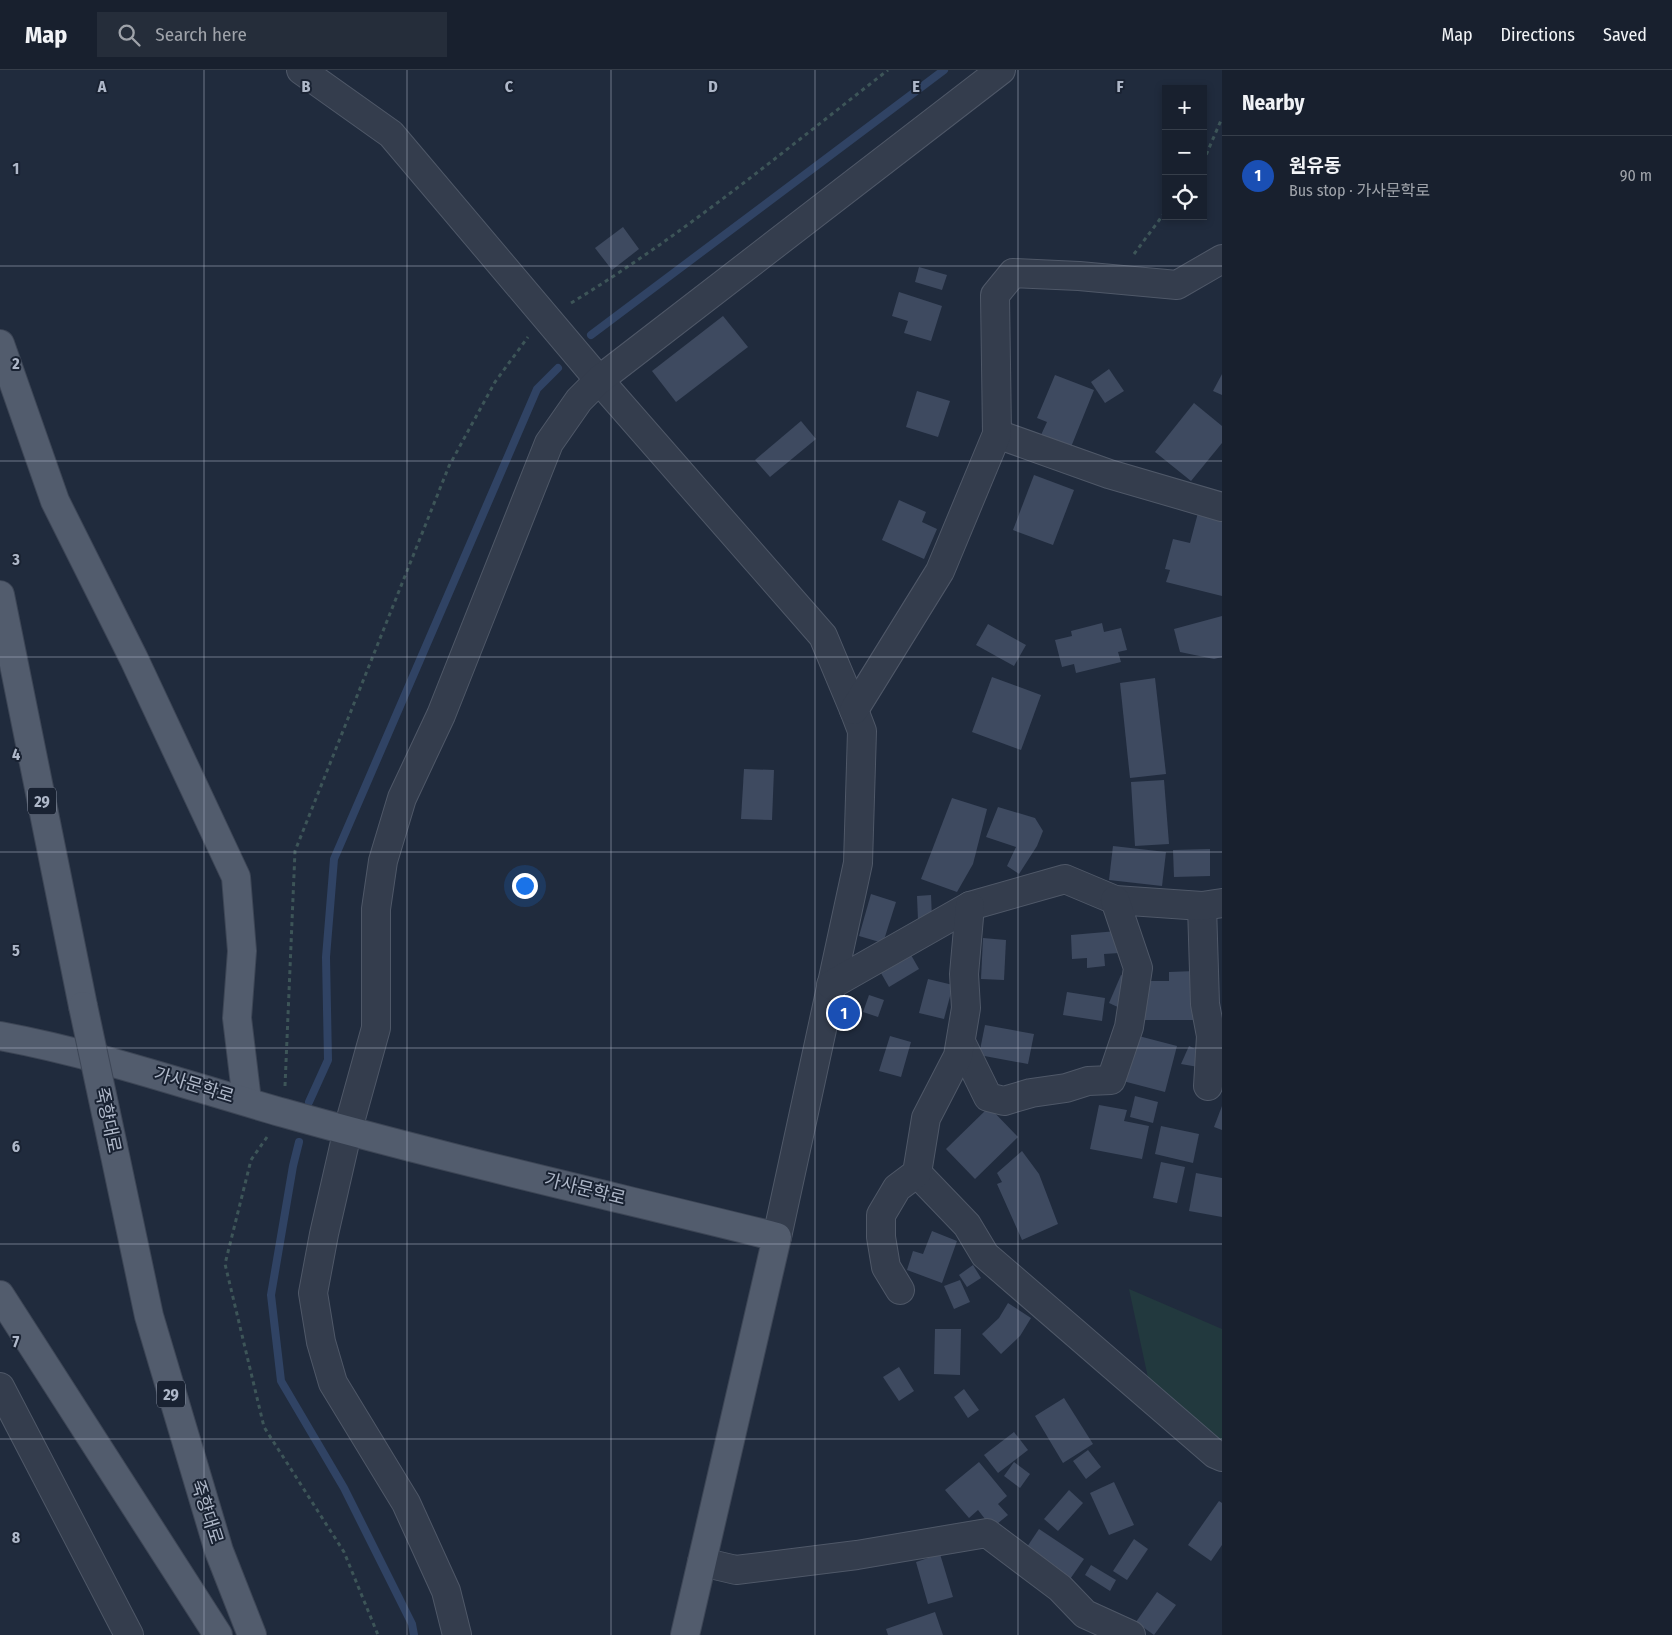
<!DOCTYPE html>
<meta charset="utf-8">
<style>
body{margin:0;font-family:"Fira Sans Condensed","Noto Sans KR",sans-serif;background:#252d3a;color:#f1f3f6}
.controls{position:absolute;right:15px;top:15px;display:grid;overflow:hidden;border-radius:0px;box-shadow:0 2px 8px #0003}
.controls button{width:45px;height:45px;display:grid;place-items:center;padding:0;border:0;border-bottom:1px solid #363e4a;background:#18202e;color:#f1f3f6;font:25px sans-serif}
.you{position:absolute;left:524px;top:815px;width:18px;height:18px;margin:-12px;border:4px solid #fff;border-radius:50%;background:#1a73e8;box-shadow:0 0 0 8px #1a73e833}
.badge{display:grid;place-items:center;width:32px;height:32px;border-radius:50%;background:#7ea9ff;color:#fff;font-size:16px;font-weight:700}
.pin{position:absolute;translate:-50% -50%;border:2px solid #fff;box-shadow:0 1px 5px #0006}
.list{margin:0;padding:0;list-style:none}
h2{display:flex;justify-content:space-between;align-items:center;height:65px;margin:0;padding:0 20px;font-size:21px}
h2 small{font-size:16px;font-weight:400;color:#9fa3aa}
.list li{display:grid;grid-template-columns:32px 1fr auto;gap:15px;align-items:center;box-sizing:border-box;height:80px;padding:0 20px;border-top:1px solid #363e4a}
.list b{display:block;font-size:19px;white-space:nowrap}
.list p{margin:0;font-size:16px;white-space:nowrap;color:#9fa3aa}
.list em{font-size:16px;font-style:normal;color:#9fa3aa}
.icon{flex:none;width:28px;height:28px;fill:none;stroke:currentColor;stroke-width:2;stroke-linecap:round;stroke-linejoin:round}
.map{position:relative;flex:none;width:1222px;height:1565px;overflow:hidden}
header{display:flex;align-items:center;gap:30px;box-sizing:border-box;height:70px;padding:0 25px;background:#18202e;border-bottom:1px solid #363e4a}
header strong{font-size:24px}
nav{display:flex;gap:28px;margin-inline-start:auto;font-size:18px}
.search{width:350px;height:45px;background:#252d3a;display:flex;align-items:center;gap:12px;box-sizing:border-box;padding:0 18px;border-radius:0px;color:#9fa3aa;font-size:19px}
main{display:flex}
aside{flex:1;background:#18202e}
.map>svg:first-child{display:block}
</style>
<header>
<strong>Map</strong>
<div class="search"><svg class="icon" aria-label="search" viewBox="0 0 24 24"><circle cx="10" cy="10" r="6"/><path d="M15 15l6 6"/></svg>Search here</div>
<nav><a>Map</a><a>Directions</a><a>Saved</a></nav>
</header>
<main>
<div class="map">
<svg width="1222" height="1565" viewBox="0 0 1222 1565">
<rect width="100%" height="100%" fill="#202b3d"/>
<polygon fill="#22393e" points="1129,1219 1222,1259 1222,1370 1156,1345"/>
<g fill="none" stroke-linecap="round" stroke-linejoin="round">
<g stroke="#304364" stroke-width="8">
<polyline points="591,265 944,0"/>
<polyline points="309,1032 328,990 326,887 334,789 537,319 558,298"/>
<polyline points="299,1072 293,1096 271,1225 281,1311 344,1418 412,1554 414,1565"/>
</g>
</g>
<g fill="#3e4a60">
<polygon points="623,157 639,179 612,200 595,178"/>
<polygon points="919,197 947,205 942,220 915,212"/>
<polygon points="899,222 942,236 931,271 904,263 908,251 892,246"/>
<polygon points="723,246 748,277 676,332 652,301"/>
<polygon points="1109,299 1124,321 1105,333 1091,312"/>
<polygon points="1222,304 1222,325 1213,321"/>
<polygon points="1055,305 1094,320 1071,377 1041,365 1047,352 1037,348"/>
<polygon points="917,321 950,331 938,367 906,357"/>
<polygon points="1194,333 1222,356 1222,373 1191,411 1155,382"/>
<polygon points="801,351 816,369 770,407 755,390"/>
<polygon points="1034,405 1074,420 1053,475 1013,460"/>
<polygon points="899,430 926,442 922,452 937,459 924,489 882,470"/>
<polygon points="1199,439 1222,445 1222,526 1166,512 1170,500 1165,499 1173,469 1190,473"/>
<polygon points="1222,546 1222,587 1214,589 1180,582 1174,559"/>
<polygon points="1102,553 1104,562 1121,558 1127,580 1118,582 1121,592 1076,603 1074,594 1062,597 1055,570 1072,566 1071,561"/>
<polygon points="988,554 1026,575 1014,596 976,575"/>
<polygon points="992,607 1041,625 1021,680 972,662"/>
<polygon points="1155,608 1166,704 1130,708 1120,613"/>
<polygon points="744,699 774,700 772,750 741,749"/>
<polygon points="1164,710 1169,774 1135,776 1131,712"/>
<polygon points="952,728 987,739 973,794 957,822 921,809"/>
<polygon points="998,737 1035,748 1043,761 1037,776 1019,804 1007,796 1016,777 986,767"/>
<polygon points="1113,776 1166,782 1162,816 1109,810"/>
<polygon points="1210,779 1210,806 1174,807 1173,780"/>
<polygon points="871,824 896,832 883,873 859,866"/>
<polygon points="931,825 932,849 918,850 917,826"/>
<polygon points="1117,861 1119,883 1104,884 1105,896 1087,898 1087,888 1072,889 1071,865"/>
<polygon points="983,868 1006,870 1004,910 981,909"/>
<polygon points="911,885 919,899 889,917 881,903"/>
<polygon points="1195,901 1196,950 1145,950 1145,911 1169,911 1169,902"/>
<polygon points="1121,905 1134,910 1122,939 1109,933"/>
<polygon points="928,909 953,915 944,949 919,943"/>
<polygon points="1067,922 1105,928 1102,951 1063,945"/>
<polygon points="869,925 884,930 878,947 863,942"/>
<polygon points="985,955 1034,964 1028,994 979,985"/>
<polygon points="1131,964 1177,976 1165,1022 1119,1010"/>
<polygon points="890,966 911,972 901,1007 879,1001"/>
<polygon points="1189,976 1202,982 1204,998 1181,994"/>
<polygon points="1135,1026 1158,1032 1153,1053 1130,1047"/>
<polygon points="1099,1035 1127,1040 1124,1051 1149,1056 1142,1089 1090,1079"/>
<polygon points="1222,1036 1222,1060 1214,1057"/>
<polygon points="989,1037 1018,1067 975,1109 946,1079"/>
<polygon points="1161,1056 1199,1064 1193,1093 1155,1084"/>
<polygon points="1022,1081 1039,1104 1058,1154 1022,1170 997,1114 1002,1112 997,1103"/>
<polygon points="1161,1092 1185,1097 1177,1133 1153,1128"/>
<polygon points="1196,1103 1222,1108 1222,1147 1189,1141"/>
<polygon points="932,1161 957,1171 942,1213 907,1200 913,1181 923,1184"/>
<polygon points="973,1195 981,1208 967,1217 959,1205"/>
<polygon points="960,1210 970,1232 954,1239 944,1216"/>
<polygon points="1008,1233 1031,1248 1020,1266 1001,1284 982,1264 999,1248"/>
<polygon points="935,1259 961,1259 960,1305 934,1304"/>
<polygon points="899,1297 914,1321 899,1331 883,1307"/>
<polygon points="964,1319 979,1340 968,1348 954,1327"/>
<polygon points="1064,1328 1093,1374 1063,1393 1035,1346"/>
<polygon points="1014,1362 1028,1380 998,1403 984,1385"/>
<polygon points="1088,1380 1101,1397 1086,1409 1073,1391"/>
<polygon points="979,1392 1007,1426 998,1434 1008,1445 992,1458 978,1440 969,1448 945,1420"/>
<polygon points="1014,1392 1030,1404 1020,1418 1004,1406"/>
<polygon points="1114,1412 1134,1455 1109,1465 1090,1423"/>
<polygon points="1069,1420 1083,1433 1058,1461 1044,1449"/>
<polygon points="1219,1431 1222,1433 1222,1475 1211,1491 1188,1475"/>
<polygon points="1039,1459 1084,1489 1068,1512 1027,1477"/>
<polygon points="1134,1469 1148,1479 1127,1510 1113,1501"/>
<polygon points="940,1484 953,1527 928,1534 916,1492"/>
<polygon points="1091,1495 1116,1510 1110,1521 1085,1505"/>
<polygon points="1157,1522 1176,1535 1154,1565 1136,1552"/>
<polygon points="935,1542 943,1565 888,1565 886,1559"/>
</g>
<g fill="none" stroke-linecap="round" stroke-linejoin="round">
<defs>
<g id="minor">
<polyline points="301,0 391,64 599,310 823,566 854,640 862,661 858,793 777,1167"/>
<polyline points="997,364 1109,404 1222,437"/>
<polyline points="854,640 940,501 997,364 995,225 1013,203 1079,206 1177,215 1222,189"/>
<polyline points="1202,836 1205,934 1211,966 1208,1016"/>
<polyline points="831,915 970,836 1065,809 1115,830 1202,836 1222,833"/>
<polyline points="961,972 988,1027 1004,1031 1031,1023 1066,1018 1088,1011 1111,1010 1129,957 1138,898 1115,830"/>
<polyline points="917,1103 967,1155 985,1185 1215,1384 1222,1387"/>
<polyline points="900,1220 886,1197 881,1167 881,1145 897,1118 917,1103 926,1048 958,986 966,938 964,904 970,836"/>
<polyline points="0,1317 129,1565"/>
<polyline points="702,1492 736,1500 857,1485 987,1463 1060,1518 1085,1544 1131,1565"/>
<polyline points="457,1565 446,1521 406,1433 333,1313 321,1272 313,1223 324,1164 348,1059 376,958 376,839 383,791 402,728 441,645 549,373 579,330 599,310 1001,0"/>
</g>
<g id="major">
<polyline points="0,274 55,431 134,589 236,807 242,881 237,948 247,1031"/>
<polyline points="0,525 83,936"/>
<path d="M0 966C97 984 189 1016 284 1043 447 1089 612 1126 777 1167L685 1565"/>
<polyline points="113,1076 149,1246 219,1481 252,1565"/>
<polyline points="0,1225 218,1565"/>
</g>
</defs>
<use href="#minor" stroke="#4f5868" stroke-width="30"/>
<use href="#major" stroke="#3d4656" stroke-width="30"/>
<g stroke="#3d5558" stroke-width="3" stroke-dasharray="4 4" stroke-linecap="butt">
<polyline points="1203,92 1222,48"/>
<polyline points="1134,184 1166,141"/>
<path d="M571 233C683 165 784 81 888 0"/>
<polyline points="285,1016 295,781 449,396 495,312 528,267"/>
<polyline points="267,1067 251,1090 225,1194 264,1357 344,1482 378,1565"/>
</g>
<use href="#minor" stroke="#343d4d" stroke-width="28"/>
<use href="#major" stroke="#525c6d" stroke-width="28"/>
<defs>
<polyline id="major-bridge" points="83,936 113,1076"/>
</defs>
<use href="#major-bridge" stroke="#3d4656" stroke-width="30" stroke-linecap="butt"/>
<use href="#major-bridge" stroke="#525c6d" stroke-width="28"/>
</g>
<path fill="none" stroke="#afb8c9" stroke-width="1" stroke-opacity="0.55" d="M204 0V1565M407 0V1565M611 0V1565M815 0V1565M1018 0V1565M0 196H1222M0 391H1222M0 587H1222M0 782H1222M0 978H1222M0 1174H1222M0 1369H1222"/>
<g text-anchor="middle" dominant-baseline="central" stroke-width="4" stroke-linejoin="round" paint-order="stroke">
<g fill="#192232" stroke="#828b9c" stroke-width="1">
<rect x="28" y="717.5" width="28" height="27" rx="4"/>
<rect x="157" y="1310.5" width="28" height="27" rx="4"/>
</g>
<g font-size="16" font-weight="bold" fill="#afb8c9">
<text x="42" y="731">29</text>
<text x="171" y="1324">29</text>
</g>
<g font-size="18" fill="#afb8c9" stroke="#192232">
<text transform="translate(194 1015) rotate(17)">가사문학로</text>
<text transform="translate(108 1050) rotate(78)">죽향대로</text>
<text transform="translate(585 1119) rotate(14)">가사문학로</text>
<text transform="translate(207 1442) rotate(72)">죽향대로</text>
</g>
</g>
<g font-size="16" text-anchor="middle" font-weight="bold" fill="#afb8c9" stroke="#192232" stroke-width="4" stroke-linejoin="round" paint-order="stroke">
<text x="102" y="22">A</text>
<text x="306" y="22">B</text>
<text x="509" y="22">C</text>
<text x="713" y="22">D</text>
<text x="916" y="22">E</text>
<text x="1120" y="22">F</text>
<text x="16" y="104">1</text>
<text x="16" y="299">2</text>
<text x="16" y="495">3</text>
<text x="16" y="690">4</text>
<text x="16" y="886">5</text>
<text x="16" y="1082">6</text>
<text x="16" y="1277">7</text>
<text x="16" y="1473">8</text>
</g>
</svg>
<div class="controls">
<button>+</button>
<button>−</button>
<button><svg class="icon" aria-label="locate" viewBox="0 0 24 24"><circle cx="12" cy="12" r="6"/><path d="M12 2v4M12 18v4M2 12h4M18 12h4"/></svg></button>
</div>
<div class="you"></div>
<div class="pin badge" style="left:844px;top:943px;background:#1a4fb4">1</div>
</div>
<aside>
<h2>Nearby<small></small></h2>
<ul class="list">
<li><span class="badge" style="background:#1a4fb4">1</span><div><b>원유동</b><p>Bus stop · 가사문학로</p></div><em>90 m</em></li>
</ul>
</aside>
</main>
